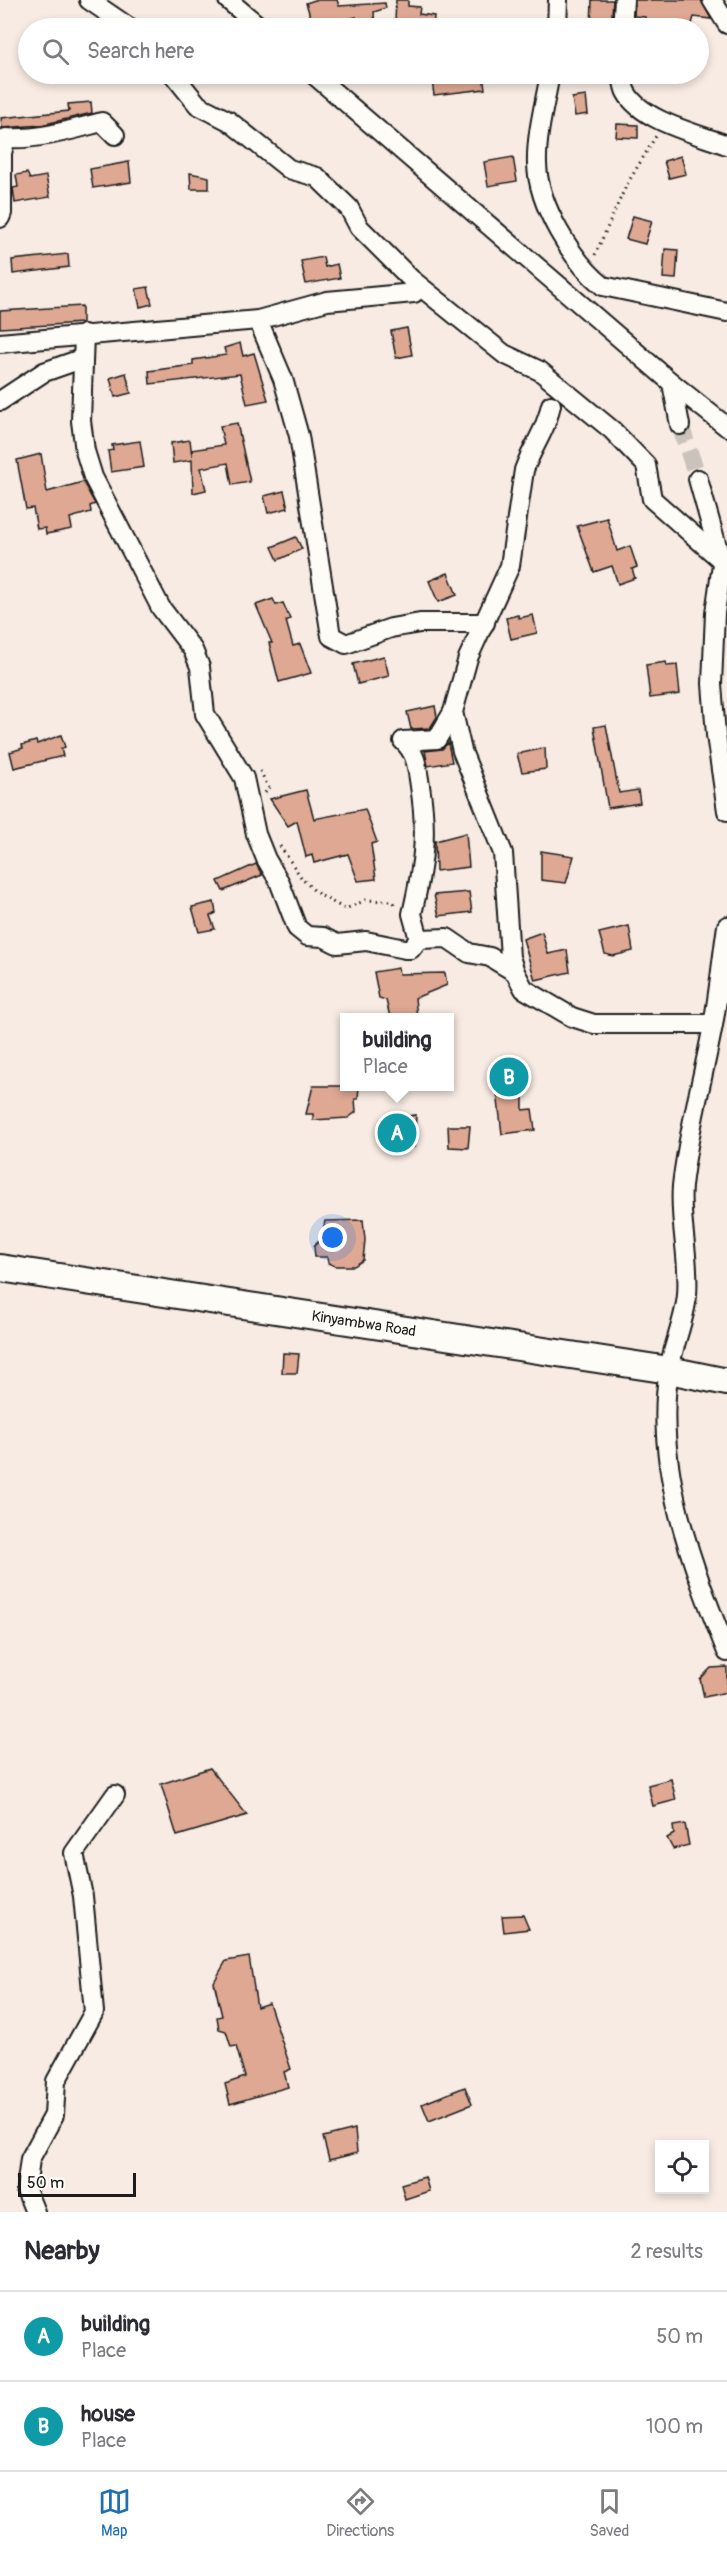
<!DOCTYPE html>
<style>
body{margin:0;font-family:Pangolin,sans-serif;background:#f7f7f7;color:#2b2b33}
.controls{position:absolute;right:18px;bottom:18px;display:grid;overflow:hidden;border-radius:0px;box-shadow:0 3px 9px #0003}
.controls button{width:54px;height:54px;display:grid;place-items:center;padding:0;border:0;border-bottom:2px solid #e1e1e2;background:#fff;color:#2b2b33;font:30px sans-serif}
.scale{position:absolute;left:18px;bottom:15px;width:118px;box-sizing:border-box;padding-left:6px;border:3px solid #1c1c1c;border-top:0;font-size:16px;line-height:21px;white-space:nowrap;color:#1c1c1c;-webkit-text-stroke:4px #fdfcf7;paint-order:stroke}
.you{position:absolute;left:333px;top:1238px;width:21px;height:21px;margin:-15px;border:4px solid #fff;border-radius:50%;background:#1a73e8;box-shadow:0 0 0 9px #1a73e833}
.badge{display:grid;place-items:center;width:39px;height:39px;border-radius:50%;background:#1f6fb2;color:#fff;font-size:20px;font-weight:700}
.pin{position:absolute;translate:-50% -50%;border:3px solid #fff;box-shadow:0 2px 6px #0006}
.popup{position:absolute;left:340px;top:1013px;width:114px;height:78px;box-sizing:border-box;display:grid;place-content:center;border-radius:0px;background:#fff;filter:drop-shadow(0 2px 4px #0005);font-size:20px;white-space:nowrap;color:#7c7c81}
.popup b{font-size:22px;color:#2b2b33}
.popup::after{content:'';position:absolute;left:50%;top:100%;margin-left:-12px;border:12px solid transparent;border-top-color:#fff}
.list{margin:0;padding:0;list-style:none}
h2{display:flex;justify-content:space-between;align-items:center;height:78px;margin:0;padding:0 24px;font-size:26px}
h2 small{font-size:20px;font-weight:400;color:#7c7c81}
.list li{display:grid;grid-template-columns:39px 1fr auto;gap:18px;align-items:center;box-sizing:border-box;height:90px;padding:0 24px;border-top:2px solid #e1e1e2}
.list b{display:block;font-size:22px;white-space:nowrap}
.list p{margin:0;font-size:20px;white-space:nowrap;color:#7c7c81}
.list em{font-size:20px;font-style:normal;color:#7c7c81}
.icon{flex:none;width:33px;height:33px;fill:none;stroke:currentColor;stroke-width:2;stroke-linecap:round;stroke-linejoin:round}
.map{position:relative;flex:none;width:727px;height:2212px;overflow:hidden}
.search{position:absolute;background:#fff;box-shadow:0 3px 9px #0003;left:18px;right:18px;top:18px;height:66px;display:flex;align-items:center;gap:15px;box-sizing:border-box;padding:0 21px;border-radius:33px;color:#7c7c81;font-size:22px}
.sheet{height:258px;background:#fff}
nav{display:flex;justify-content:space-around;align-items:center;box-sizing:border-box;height:84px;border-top:2px solid #e1e1e2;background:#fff;font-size:16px;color:#7c7c81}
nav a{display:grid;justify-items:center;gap:3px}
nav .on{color:#1f6fb2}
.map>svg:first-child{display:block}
</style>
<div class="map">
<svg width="727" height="2212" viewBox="0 0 727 2212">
<rect width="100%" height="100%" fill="#f7ebe3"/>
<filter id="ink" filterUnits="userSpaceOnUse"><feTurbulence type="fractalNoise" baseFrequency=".0167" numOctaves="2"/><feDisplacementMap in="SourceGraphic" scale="12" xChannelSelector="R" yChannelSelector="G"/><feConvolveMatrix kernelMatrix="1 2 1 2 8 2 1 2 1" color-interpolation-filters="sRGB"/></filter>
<g filter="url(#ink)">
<g fill="#dea893" stroke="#1c1c1c" stroke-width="1.5">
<polygon points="315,0 337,0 339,6 385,3 386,8 374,12 375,28 358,28 356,17 317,28 315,21 312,22 306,3"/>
<polygon points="396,0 408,0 408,6 420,7 419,14 434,16 433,28 410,26 410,22 395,21"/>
<polygon points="592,0 613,0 611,28 591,28"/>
<polygon points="635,0 701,0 711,19 694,17 691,27 678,24 678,28 644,28 645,17 634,16"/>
<polygon points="431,74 483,74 485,89 434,95"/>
<polygon points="586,96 588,114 575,116 572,98"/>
<polygon points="91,102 92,113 41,125 2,128 1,118 69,111 68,104"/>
<polygon points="617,124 638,125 638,138 616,137"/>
<polygon points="681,156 686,174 669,178 664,161"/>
<polygon points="513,157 517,181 488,186 484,162"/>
<polygon points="129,162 131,182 93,188 90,169"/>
<polygon points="27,173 30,179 46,176 50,197 15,203 13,188 18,187 16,175"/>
<polygon points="190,173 209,177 209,189 191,189"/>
<polygon points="633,216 652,221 645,244 626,239"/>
<polygon points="665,249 678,250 676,279 663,278"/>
<polygon points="68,254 69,267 13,274 12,260"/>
<polygon points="323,257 325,267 337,264 340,278 306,284 301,261"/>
<polygon points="148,287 152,304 140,307 136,289"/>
<polygon points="82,306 82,323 0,328 0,311"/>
<polygon points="407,328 412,355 396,358 391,331"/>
<polygon points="240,343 243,356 254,353 268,400 247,404 240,374 150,384 149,371 193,365 193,360 226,355 224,348"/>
<polygon points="126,373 131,393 115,397 110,378"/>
<polygon points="237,423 250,482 232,485 228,463 201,468 206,490 193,493 192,460 173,463 171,443 190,440 192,456 192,450 224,445 220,426"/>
<polygon points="140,441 144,467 111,472 108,451 113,450 112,445"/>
<polygon points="41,454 47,492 83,482 95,504 90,506 91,512 70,518 72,529 46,534 45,528 37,529 33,508 26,509 17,460"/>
<polygon points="284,491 288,508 268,513 264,496"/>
<polygon points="607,518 617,551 630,546 637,567 632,569 635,578 618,584 612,566 594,572 577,526"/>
<polygon points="296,537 302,549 278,560 272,547"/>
<polygon points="448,573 457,595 438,602 429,581"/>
<polygon points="273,599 276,605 283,603 290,619 286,621 293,646 300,644 311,673 279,682 269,643 272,643 256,605"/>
<polygon points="518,615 519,618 533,615 537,633 511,639 506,618"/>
<polygon points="384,656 389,676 358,684 353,664"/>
<polygon points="666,662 667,666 677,665 680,694 650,698 646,665"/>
<polygon points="435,706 437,717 430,728 411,729 407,712"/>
<polygon points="606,725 619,793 638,790 640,803 608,808 594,727"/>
<polygon points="61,735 65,747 61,749 63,756 14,768 10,752 23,748 22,745 36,741 37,744"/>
<polygon points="448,743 452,762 428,766 425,751 442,749"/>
<polygon points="545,748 546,769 522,772 517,754"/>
<polygon points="306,790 314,819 365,809 377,842 371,844 376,879 358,881 348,854 314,863 312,855 306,857 297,821 288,826 270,799"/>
<polygon points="466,833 469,867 436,871 435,841"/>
<polygon points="541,851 574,856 566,883 541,880"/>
<polygon points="256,864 262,875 223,891 218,881"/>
<polygon points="469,892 472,912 439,916 434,895"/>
<polygon points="214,902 216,913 210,916 215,929 199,932 192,907"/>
<polygon points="629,926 633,951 613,956 605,954 599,933"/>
<polygon points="542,932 548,954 567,950 570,972 535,980 523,939"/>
<polygon points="398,968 399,974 445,973 447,985 415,998 417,1017 390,1017 386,1000 379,998 374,972"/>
<polygon points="523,1061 523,1110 532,1109 535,1130 502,1134 497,1092 494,1092 494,1062"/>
<polygon points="313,1086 359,1086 358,1099 355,1099 356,1112 348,1118 313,1120 313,1114 306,1114"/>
<polygon points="416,1115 414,1147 394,1148 390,1119"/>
<polygon points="448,1126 470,1126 468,1148 449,1147"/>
<polygon points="363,1220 365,1240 363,1260 354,1266 335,1266 328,1263 327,1257 315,1257 314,1246 321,1239 325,1221"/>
<polygon points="283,1353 299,1354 297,1373 282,1373"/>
<polygon points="727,1667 727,1692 704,1697 700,1679 711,1668"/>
<polygon points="210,1768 247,1815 177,1836 161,1784"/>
<polygon points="671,1779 676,1800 653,1806 648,1785"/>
<polygon points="685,1824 689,1845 673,1849 667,1838 674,1834 673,1826"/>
<polygon points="523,1915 529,1929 504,1932 502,1916"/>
<polygon points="249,1957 257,2007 269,2003 291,2069 284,2072 288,2087 230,2104 225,2084 245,2077 236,2046 231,2047 226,2031 219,2029 217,2017 222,2016 214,1982 226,1961"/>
<polygon points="465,2087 472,2104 429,2121 422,2104"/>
<polygon points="355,2129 357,2153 329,2160 323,2137"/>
<polygon points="425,2177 429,2191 405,2199 401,2184"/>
</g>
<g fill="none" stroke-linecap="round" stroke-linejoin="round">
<polyline stroke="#cbc2bb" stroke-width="18" stroke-dasharray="18 9" stroke-linecap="butt" points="680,425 698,479"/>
<defs>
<g id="street">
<polyline points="89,0 130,28"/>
<polyline points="228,0 261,28"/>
<polyline points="712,0 727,24"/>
<polyline points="557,28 558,0"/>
<polyline points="622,28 624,0"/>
<polyline points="173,74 198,105 229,121 289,169 317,177 349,208 359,227 411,279 504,354 540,371 612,430 646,465 652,499 727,565"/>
<polyline points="313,74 672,383 727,427"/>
<path d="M550 74C545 103 536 135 537 164 538 205 572 261 603 286L727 312"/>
<path d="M622 74C623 79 623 86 626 92 641 121 698 134 727 145"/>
<path d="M0 218 2 213V153L6 138C38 140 71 130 102 122L115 135"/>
<polyline points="258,320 283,379 299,436 331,636 346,644 391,628 420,623 485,623"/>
<polyline points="84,334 81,421 85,451 93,477 161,608 193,650 200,667 205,714 244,778 256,834 266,859 279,881 297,928 307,936 323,937 337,944 366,941 405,949 411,949 419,939"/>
<polyline points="0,343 258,320 327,301 414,293"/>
<polyline points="672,383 680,425"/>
<polyline points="0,401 44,372 81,359"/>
<path d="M551 405C545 433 533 445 524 470L510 566 468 658 453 712 462 751 503 853 510 957 515 972 524 989 572 1017 594 1024H713"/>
<polyline points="698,479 722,564 715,613 712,684 716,735 727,811"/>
<path d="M453 712 437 739 403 741C417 754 417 767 420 786 428 836 423 866 412 914L419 939 447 938 469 953 490 957 515 972"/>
<path d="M727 926C722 959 719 992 713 1025 703 1079 688 1131 682 1186 679 1222 690 1258 687 1295 685 1320 673 1345 669 1370 653 1465 692 1565 727 1652"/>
<polyline points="35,2212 26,2190 30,2159 54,2115 56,2081 94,2012 83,1896 74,1853 115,1795"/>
</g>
<g id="secondary">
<path id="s1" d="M0 1268 669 1370 727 1382"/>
</g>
</defs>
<use href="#street" stroke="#1c1c1c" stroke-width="22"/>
<use href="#secondary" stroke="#1c1c1c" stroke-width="30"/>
<g stroke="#1c1c1c" stroke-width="3" stroke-dasharray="1.5 4.5" stroke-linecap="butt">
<polyline points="595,255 626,186 656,136"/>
<polyline points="260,771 269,788 263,795"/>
<polyline points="280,846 303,880 318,894 345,909 366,900 393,901 396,907"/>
</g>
<use href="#street" stroke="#fdfcf7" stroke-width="18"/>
<use href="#secondary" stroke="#fdfcf7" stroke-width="26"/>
</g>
</g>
<g text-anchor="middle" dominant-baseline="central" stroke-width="6" stroke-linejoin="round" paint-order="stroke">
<g font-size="15" fill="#1c1c1c" stroke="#fdfcf7">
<text stroke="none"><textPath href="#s1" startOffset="368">Kinyambwa Road</textPath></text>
</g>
</g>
</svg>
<div class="controls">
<button><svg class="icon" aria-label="locate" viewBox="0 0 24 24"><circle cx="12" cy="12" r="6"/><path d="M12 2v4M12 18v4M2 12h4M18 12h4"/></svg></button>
</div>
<div class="scale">50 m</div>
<div class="you"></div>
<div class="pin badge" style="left:397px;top:1133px;background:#0f9aa8">A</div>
<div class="popup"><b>building</b>Place</div>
<div class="pin badge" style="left:509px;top:1077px;background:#0f9aa8">B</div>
<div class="search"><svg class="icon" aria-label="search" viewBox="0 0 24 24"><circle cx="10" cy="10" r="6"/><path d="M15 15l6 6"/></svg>Search here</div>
</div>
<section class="sheet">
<h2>Nearby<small>2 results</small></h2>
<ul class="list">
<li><span class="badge" style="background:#0f9aa8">A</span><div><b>building</b><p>Place</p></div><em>50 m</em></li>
<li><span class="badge" style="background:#0f9aa8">B</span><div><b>house</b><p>Place</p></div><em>100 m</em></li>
</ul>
</section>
<nav>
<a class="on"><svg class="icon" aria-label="map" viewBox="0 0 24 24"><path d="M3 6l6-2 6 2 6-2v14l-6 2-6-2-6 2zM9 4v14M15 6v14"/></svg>Map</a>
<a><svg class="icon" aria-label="directions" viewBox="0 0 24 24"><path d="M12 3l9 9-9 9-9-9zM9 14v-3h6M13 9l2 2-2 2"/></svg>Directions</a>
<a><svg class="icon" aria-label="saved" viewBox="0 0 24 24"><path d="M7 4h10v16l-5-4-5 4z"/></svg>Saved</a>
</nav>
